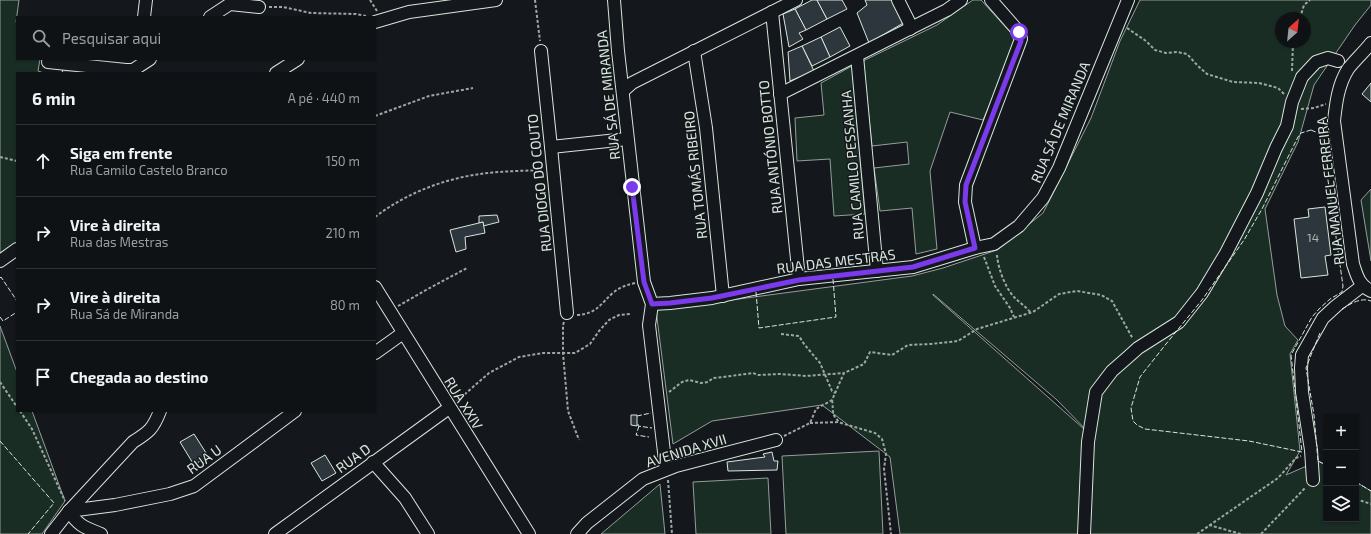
<!DOCTYPE html>
<html lang="pt">
<meta charset="utf-8">
<style>
body{margin:0;font-family:"Exo 2",sans-serif;background:#1d2022;color:#f1f3f6}
.controls{position:absolute;right:12px;bottom:12px;display:grid;overflow:hidden;border-radius:0px;box-shadow:0 1px 3px #0004}
.controls button{width:36px;height:36px;display:grid;place-items:center;padding:0;border:0;border-bottom:1px solid #2f3234;background:#0f1215;color:#f1f3f6;font:20px sans-serif}
.compass{position:absolute;left:1275px;top:12px;width:36px;height:36px;border-radius:50%;background:#0f1215;box-shadow:0 1px 3px #0004;rotate:27deg}
.stop{position:absolute;width:12px;height:12px;margin:-9px;border:3px solid #7c3aed;border-radius:50%;background:#fff}
.stop.end{background:#7c3aed;border-color:#fff;box-shadow:0 1px 4px #0008}
.list{margin:0;padding:0;list-style:none}
h2{display:flex;justify-content:space-between;align-items:center;height:52px;margin:0;padding:0 16px;font-size:17px}
h2 small{font-size:13px;font-weight:400;color:#9b9ea0}
.list li{display:grid;grid-template-columns:26px 1fr auto;gap:12px;align-items:center;box-sizing:border-box;height:72px;padding:0 16px;border-top:1px solid #2f3234}
.list b{display:block;font-size:15px;white-space:nowrap}
.list p{margin:0;font-size:13px;white-space:nowrap;color:#9b9ea0}
.list em{font-size:13px;font-style:normal;color:#9b9ea0}
.icon{flex:none;width:22px;height:22px;fill:none;stroke:currentColor;stroke-width:2;stroke-linecap:round;stroke-linejoin:round}
.map{position:relative;flex:none;width:1371px;height:534px;overflow:hidden}
.search{position:absolute;background:#0f1215;box-shadow:0 1px 3px #0004;left:16px;top:16px;width:360px;height:44px;display:flex;align-items:center;gap:10px;box-sizing:border-box;padding:0 14px;border-radius:0px;color:#9b9ea0;font-size:15px}
.panel{position:absolute;background:#0f1215;box-shadow:0 1px 3px #0004;left:16px;top:72px;width:360px;height:340px;border-radius:0px}
.map>svg:first-child{display:block}
</style>
<div class="map">
<svg width="1371" height="534" viewBox="0 0 1371 534">
<rect width="100%" height="100%" fill="#14181c"/>
<g fill="#1a2d24" stroke="#939e99" fill-rule="evenodd">
<polygon points="0,0 19,0 16,22 17,22 17,59 40,59 38,71 44,73 17,73 17,242 0,253"/>
<polygon points="973,0 981,0 1010,32 1016,44 983,120 950,112 930,171 937,249 916,254 912,208 880,211 874,168 909,164 907,142 872,146 863,61 937,25"/>
<path d="M1140 0H1371V5L1355 25 1314 85 1298 142 1265 209 1277 295 1285 326 1298 340 1290 354 1300 451 1286 475 1318 461 1326 465V519H1356V482L1371 491V534H900L890 457 822 405 712 421 673 444 656 310 912 276 943 268 997 250 1043 213 1091 118 1120 41ZM1281 18H1305V42H1281ZM933 294 1057 400 1093 437 933 295Z"/>
<polygon points="852,66 865,214 834,216 830,159 797,161 795,118 824,115 821,83"/>
<polygon points="1371,189 1371,261 1361,200"/>
<polygon points="0,326 17,372 17,411 32,411 65,501 42,534 0,534"/>
<polygon points="879,451 883,534 786,534 782,456"/>
<polygon points="768,478 771,534 696,534 693,482"/>
<polygon points="660,484 665,534 601,534"/>
</g>
<g fill="#2c363c" stroke="#d8e6dc">
<polygon points="812,0 817,0 827,19 806,30 795,9"/>
<polygon points="817,0 842,0 847,9 827,19"/>
<polygon points="865,0 892,0 905,22 869,43 857,13 867,5"/>
<polygon points="795,9 806,30 799,33 803,39 789,47 783,14"/>
<polygon points="840,27 850,46 830,57 821,37"/>
<polygon points="821,37 830,57 812,66 802,46"/>
<polygon points="802,46 814,71 790,81 788,52"/>
<polygon points="63,68 82,71 82,73 62,73"/>
<polygon points="1371,83 1371,102 1362,94"/>
<polygon points="1325,207 1331,255 1325,256 1328,275 1301,278 1294,219 1309,217 1308,209"/>
<polygon points="497,215 499,222 483,226 483,222 479,223 479,216"/>
<polygon points="483,222 485,233 465,237 466,249 456,252 450,230"/>
<polygon points="631,415 637,415 637,426 631,425"/>
<polygon points="194,434 208,456 194,465 180,442"/>
<polygon points="772,452 774,461 778,461 777,470 728,471 727,462 765,457 763,454"/>
<polygon points="325,455 336,473 322,481 311,463"/>
</g>
<g fill="none" stroke-linecap="round" stroke-linejoin="round">
<defs>
<g id="minor">
<polyline points="614,0 618,51 644,282 652,304 649,325 666,469"/>
<polyline points="898,0 909,22 910,29"/>
<polyline points="772,12 799,279"/>
<polyline points="144,17 146,0"/>
<polyline points="210,17 230,4 259,7"/>
<polyline points="375,22 409,12 496,0"/>
<path d="M1371 43C1364 52 1355 60 1348 69 1338 85 1336 103 1334 121L1353 264C1357 276 1359 285 1371 291"/>
<polyline points="541,51 551,147 567,313"/>
<polyline points="694,51 706,128 723,296"/>
<polyline points="857,56 877,271"/>
<polyline points="48,62 126,70 133,70 150,59"/>
<polyline points="276,73 298,59"/>
<polyline points="623,91 632,83 796,0"/>
<polyline points="780,94 923,22 947,10 961,0"/>
<polyline points="551,147 627,139"/>
<polyline points="975,248 965,202 966,185 1021,39 1019,32 991,0"/>
<polyline points="0,261 17,249"/>
<polyline points="375,287 529,534"/>
<polyline points="652,304 670,303 712,298 799,279 913,267 975,248 994,244 1019,226 1043,198 1059,168 1128,0"/>
<polyline points="375,353 403,333"/>
<polyline points="373,462 405,498 428,534"/>
<polyline points="1313,480 1311,450 1302,392 1301,368 1302,355 1323,318 1336,306 1362,286"/>
<polyline points="69,511 115,505 170,494 194,486 295,411"/>
<path d="M69 511C78 526 86 528 101 534"/>
<path d="M51 534 69 511 133 442C149 432 153 429 160 411"/>
<polyline points="275,534 449,408"/>
<polyline points="577,534 587,523 643,479 676,466 776,440"/>
<polyline points="1084,534 1088,442 1096,392 1112,371 1128,357 1138,348 1179,322 1202,293 1226,253 1257,193 1276,148 1287,126 1292,102 1302,77 1316,62 1328,58 1338,61"/>
</g>
</defs>
<use href="#minor" stroke="#d8e6dc" stroke-width="14"/>
<g stroke="#9da8a2" stroke-width="2" stroke-dasharray="3 2" stroke-linecap="butt">
<polyline points="370,0 377,11"/>
<polyline points="535,0 540,41"/>
<polyline points="269,7 283,7 311,13 356,14 366,16"/>
<polyline points="1300,18 1304,5 1310,0"/>
<polyline points="1127,28 1146,41 1155,50 1166,53 1177,52 1187,54 1198,66 1207,74 1233,82 1259,83 1278,88 1284,94"/>
<polyline points="1292,71 1293,42"/>
<polyline points="1301,109 1314,108 1326,104"/>
<polyline points="375,116 429,96 473,88"/>
<polyline points="0,157 17,161"/>
<path d="M375 217C405 194 443 179 480 174 500 171 522 171 542 170"/>
<path d="M997 255C998 268 1005 288 1015 298 1020 303 1026 307 1031 313"/>
<polyline points="984,257 995,286 1010,308 1014,317"/>
<polyline points="398,306 426,290 467,268"/>
<path d="M577 315C597 314 601 303 614 292 620 287 627 285 635 283"/>
<polyline points="564,322 563,325 563,353 568,411 579,440"/>
<polyline points="781,334 799,336 804,344 820,363 832,391 835,393"/>
<polyline points="0,382 17,407"/>
<polyline points="669,392 682,382 689,380 701,383 708,382 713,378 723,377 753,373 758,375 780,374 806,376 844,373"/>
<path d="M832 400C834 411 830 415 841 423L875 433 882 439 886 454 884 469 891 534"/>
<polyline points="457,401 489,373 519,357 543,353 575,353 590,344 599,331 609,320 619,315 630,314"/>
<polyline points="20,411 32,429 65,501"/>
<polyline points="810,423 839,422"/>
<polyline points="784,436 810,423 816,409 832,400 844,373 864,364 870,352 892,355 908,345 931,344 958,341 977,329 1033,312 1059,294 1077,291 1101,295 1112,301 1133,339"/>
<polyline points="668,480 672,534"/>
<polyline points="1356,499 1371,504"/>
<polyline points="1209,525 1241,534"/>
<polyline points="1197,534 1278,478 1296,458 1301,456"/>
<polyline points="1261,534 1305,488"/>
</g>
<use href="#minor" stroke="#14181c" stroke-width="12"/>
<g stroke="#d8e6dc" stroke-width="1" stroke-dasharray="5 2" stroke-linecap="butt">
<polygon points="1311,130 1318,133 1322,138 1343,286 1342,292 1330,299 1319,309 1312,317 1291,355 1302,452 1249,441 1145,429 1137,425 1133,421 1131,408 1140,377 1166,344 1202,300 1244,240 1262,209 1298,137 1301,133"/>
<polyline points="0,278 1,277 17,301"/>
<polyline points="756,292 759,328 836,317 833,279"/>
<path d="M1342 309C1350 304 1361 297 1371 301"/>
<polyline points="0,317 3,321 17,312"/>
<polyline points="1320,333 1311,355 1306,368 1314,415 1318,461 1326,465"/>
<polyline points="637,416 651,413"/>
<polyline points="638,424 638,426 652,428"/>
<polyline points="639,426 636,435 649,437"/>
<polyline points="0,441 54,503 28,534"/>
<polyline points="1356,482 1371,491"/>
</g>
</g>
<g fill="none" stroke-linecap="round" stroke-linejoin="round">
<polyline stroke="#7c3aed" stroke-width="5" points="632,187 644,282 652,304 670,303 712,298 799,280 913,267 975,248 965,202 966,185 1021,41 1019,32"/>
</g>
<g text-anchor="middle" dominant-baseline="central" stroke-width="3" stroke-linejoin="round" paint-order="stroke">
<g font-size="12" fill="#adbab4">
<text x="1313" y="237">14</text>
</g>
<g font-size="14" fill="#d8e6dc" stroke="#14181c">
<text transform="translate(608 95) rotate(-96)">RUA SÁ DE MIRANDA</text>
<text transform="translate(1060 122) rotate(-67)">RUA SÁ DE MIRANDA</text>
<text transform="translate(770 147) rotate(-96)">RUA ANTÓNIO BOTTO</text>
<text transform="translate(852 165) rotate(-95)">RUA CAMILO PESSANHA</text>
<text transform="translate(695 175) rotate(-96)">RUA TOMÁS RIBEIRO</text>
<text transform="translate(539 183) rotate(-96)">RUA DIOGO DO COUTO</text>
<text transform="translate(1330 191) rotate(-97)">RUA MANUEL FERREIRA</text>
<text transform="translate(836 261) rotate(-7)">RUA DAS MESTRAS</text>
<text transform="translate(464 403) rotate(58)">RUA XXIV</text>
<text transform="translate(686 450) rotate(-17)">AVENIDA XVII</text>
<text transform="translate(353 458) rotate(-36)">RUA D</text>
<text transform="translate(204 459) rotate(-36)">RUA U</text>
</g>
</g>
</svg>
<div class="controls">
<button>+</button>
<button>−</button>
<button><svg class="icon" aria-label="layers" viewBox="0 0 24 24"><path d="M12 4l9 5-9 5-9-5zM3 14l9 5 9-5"/></svg></button>
</div>
<svg class="compass" viewBox="-18 -18 36 36"><path d="M0-13l5 13h-10z" fill="#e53935"/><path d="M0 13l5-13h-10z" fill="#9b9ea0"/></svg>
<div class="stop" style="left:1019px;top:32px"></div>
<div class="stop end" style="left:632px;top:187px"></div>
<div class="search"><svg class="icon" aria-label="search" viewBox="0 0 24 24"><circle cx="10" cy="10" r="6"/><path d="M15 15l6 6"/></svg>Pesquisar aqui</div>
<section class="panel">
<h2>6 min<small>A pé · 440 m</small></h2>
<ul class="list">
<li><svg class="icon" aria-label="ahead" viewBox="0 0 24 24"><path d="M12 20V5M6 11l6-6 6 6"/></svg><div><b>Siga em frente</b><p>Rua Camilo Castelo Branco</p></div><em>150 m</em></li>
<li><svg class="icon" aria-label="right" viewBox="0 0 24 24"><path d="M7 20v-9h11M14 6l5 5-5 5"/></svg><div><b>Vire à direita</b><p>Rua das Mestras</p></div><em>210 m</em></li>
<li><svg class="icon" aria-label="right" viewBox="0 0 24 24"><path d="M7 20v-9h11M14 6l5 5-5 5"/></svg><div><b>Vire à direita</b><p>Rua Sá de Miranda</p></div><em>80 m</em></li>
<li><svg class="icon" aria-label="arrive" viewBox="0 0 24 24"><path d="M6 21V4h12l-3 4 3 4H6"/></svg><div><b>Chegada ao destino</b></div></li>
</ul>
</section>
</div>
